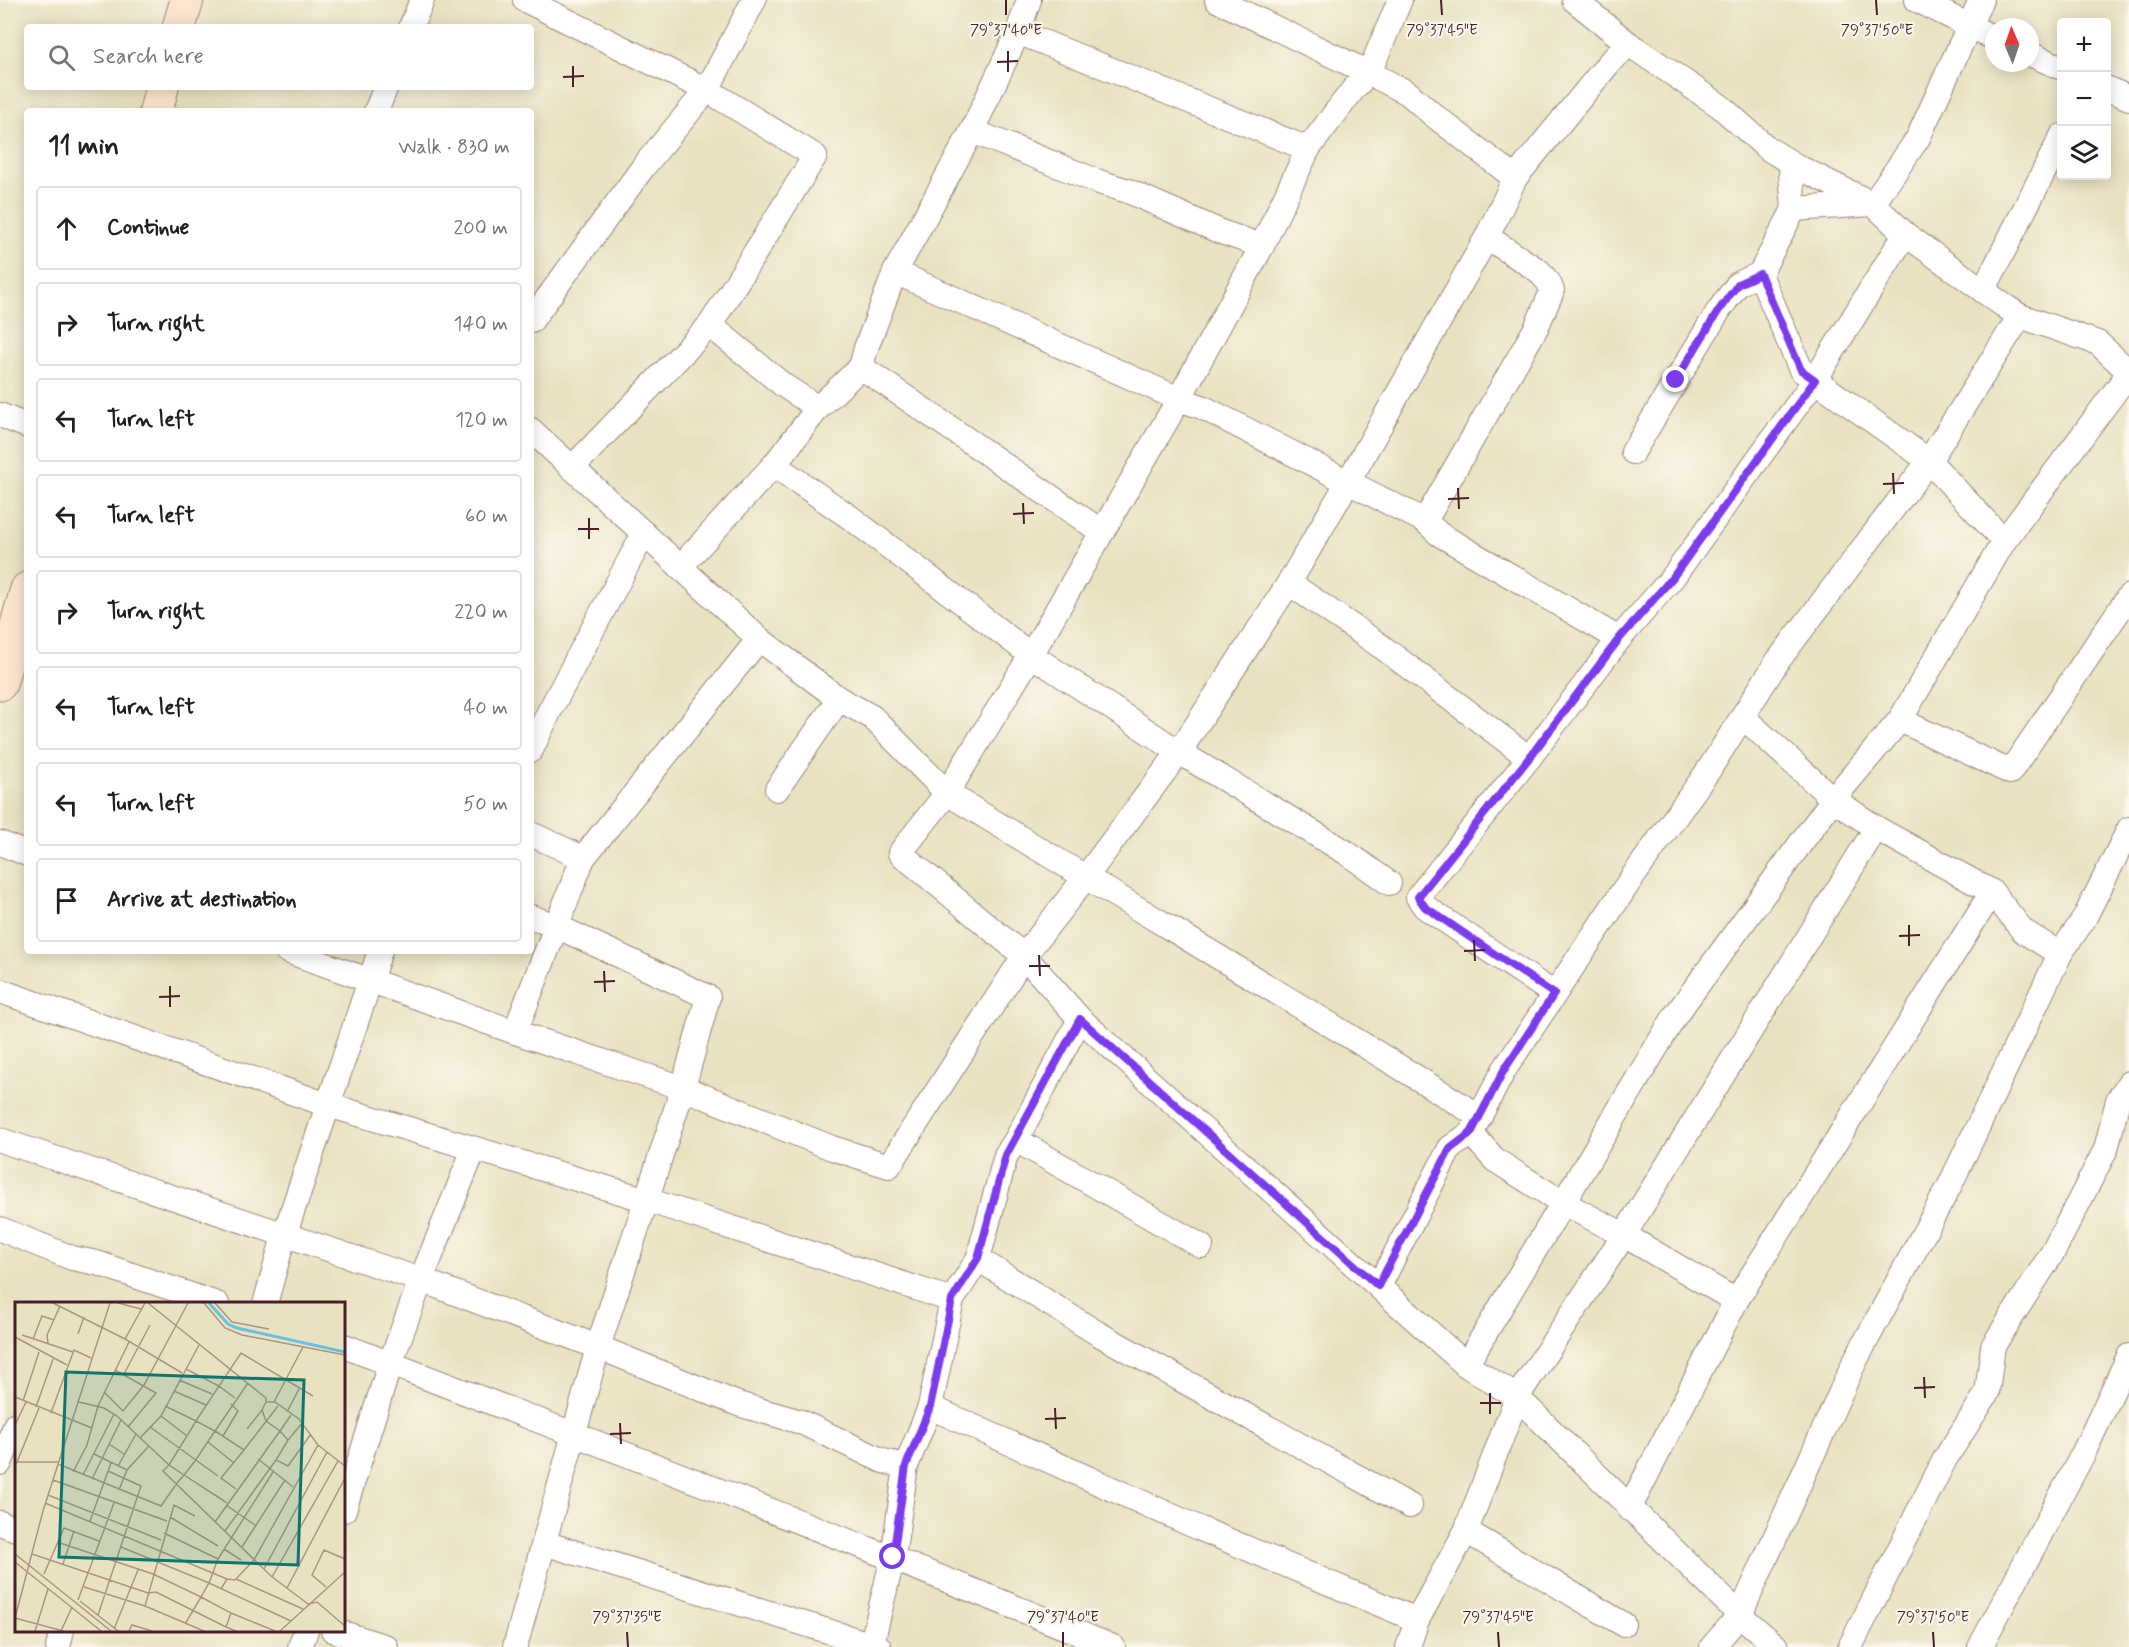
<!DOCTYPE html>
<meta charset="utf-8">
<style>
body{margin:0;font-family:Mynerve,sans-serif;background:#f2f2f2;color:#202124}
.controls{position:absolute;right:18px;top:18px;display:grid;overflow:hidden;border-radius:6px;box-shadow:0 3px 15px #0003}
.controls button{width:54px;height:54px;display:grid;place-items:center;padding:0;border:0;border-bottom:2px solid #e0e0e0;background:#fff;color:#202124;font:30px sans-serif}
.compass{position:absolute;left:1985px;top:18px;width:54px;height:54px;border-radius:50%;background:#fff;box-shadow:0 3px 15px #0003;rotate:358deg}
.stop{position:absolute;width:18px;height:18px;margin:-14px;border:4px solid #7c3aed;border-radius:50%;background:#fff}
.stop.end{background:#7c3aed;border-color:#fff;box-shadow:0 2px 6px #0008}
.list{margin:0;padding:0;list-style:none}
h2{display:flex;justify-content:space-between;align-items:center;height:78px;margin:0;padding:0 24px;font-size:26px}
h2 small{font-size:20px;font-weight:400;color:#757577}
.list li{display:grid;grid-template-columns:39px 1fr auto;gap:18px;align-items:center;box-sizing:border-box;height:84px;margin:0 12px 12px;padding:0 12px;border:2px solid #e0e0e0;border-radius:6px}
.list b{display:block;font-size:22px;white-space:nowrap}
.list em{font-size:20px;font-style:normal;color:#757577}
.icon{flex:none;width:33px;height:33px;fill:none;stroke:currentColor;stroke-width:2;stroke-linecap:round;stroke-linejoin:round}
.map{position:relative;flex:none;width:2129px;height:1647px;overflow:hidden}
.search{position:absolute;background:#fff;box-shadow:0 3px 15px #0003;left:24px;top:24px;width:510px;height:66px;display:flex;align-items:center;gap:15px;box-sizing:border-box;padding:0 21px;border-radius:6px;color:#757577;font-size:22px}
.panel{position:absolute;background:#fff;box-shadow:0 3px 15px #0003;left:24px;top:108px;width:510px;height:846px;border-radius:6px}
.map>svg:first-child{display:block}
</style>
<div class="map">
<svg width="2129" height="1647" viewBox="0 0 2129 1647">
<rect width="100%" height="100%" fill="#fbf7ec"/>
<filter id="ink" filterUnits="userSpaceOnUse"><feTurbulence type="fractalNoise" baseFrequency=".0167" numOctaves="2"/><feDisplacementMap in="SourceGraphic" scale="12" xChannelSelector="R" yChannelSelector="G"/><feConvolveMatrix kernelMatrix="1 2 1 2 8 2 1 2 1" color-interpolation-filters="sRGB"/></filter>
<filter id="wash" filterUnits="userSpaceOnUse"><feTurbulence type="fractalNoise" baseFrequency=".008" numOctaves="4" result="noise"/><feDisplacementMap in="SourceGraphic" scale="24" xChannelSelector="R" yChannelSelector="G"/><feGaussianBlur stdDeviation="1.35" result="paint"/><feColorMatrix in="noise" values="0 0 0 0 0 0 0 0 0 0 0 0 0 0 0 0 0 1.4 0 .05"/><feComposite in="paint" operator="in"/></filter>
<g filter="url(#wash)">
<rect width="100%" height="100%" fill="#e9e2c1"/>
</g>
<g filter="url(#ink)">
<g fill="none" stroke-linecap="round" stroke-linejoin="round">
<defs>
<g id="street">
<polyline points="525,0 707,90 815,156 710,325 572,468"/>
<polyline points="1400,0 1369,73 1408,93 1432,114 1515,178"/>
<polyline points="1574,0 1629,44 1720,106 1767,148 1798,167 1791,174 1794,209"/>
<polyline points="1917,0 1994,38"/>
<polyline points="411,27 422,0"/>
<polyline points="1018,32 1308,149"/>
<polyline points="1629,44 1609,63 1515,178 1487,237 1348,482 1425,521 1439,534 1619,639 1673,577 1815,380 1905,234"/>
<polyline points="2030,54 2062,68"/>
<polyline points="2106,88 2129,98"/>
<polyline points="376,111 386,87"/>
<polyline points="972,131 1099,182 1128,191 1221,232 1262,246"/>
<polyline points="1798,167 1873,204 1918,138 1981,0"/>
<polyline points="895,272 1179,399 1262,246 1308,149 1355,87 1369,73 1217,0"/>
<polyline points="1983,291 2062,136"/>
<polyline points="2020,316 1929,461 2004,541 1900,720 2010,772 2129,596"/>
<polyline points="531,321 644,166 707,90 754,0"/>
<polyline points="710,325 783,385 818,408"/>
<polyline points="861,367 1102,532"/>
<polyline points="0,415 27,426"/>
<polyline points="531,430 759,639 839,699 872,717 947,793 900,853 1024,956 1080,1019 1466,1365 1517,1397 1740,1615 1777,1647"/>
<polyline points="1633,452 1719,310 1738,284 1760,274"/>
<polyline points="774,465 851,518 1031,655 1179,752 1347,853 1389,883"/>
<polyline points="1425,521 1536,328 1552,291 1549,283 1539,271 1487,237"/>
<polyline points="2004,541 2129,373"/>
<polyline points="680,567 774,465 818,408 861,367 866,348 895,272 972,131 1018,32 1029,0"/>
<polyline points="1289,583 1382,647 1529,758"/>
<polyline points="1743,717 1833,799 1876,828 1992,892 2023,931 2060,954"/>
<polyline points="531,750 549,712 644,533"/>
<polyline points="777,789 839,699"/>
<polyline points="531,834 583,858"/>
<polyline points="0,843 27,854"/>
<path d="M287 951 515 1032 683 1088 832 1148 889 1166 1024 956 1085 878 1179 752 1289 583 1348 482 1202 407 1179 399 1031 655 947 793C1124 902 1304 1006 1480 1117"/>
<polyline points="0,991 328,1105 647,1200 952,1300"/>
<polyline points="1554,994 1425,907 1418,897 1529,758 1619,639"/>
<polyline points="515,1032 583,858 759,639"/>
<polyline points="1471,1133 1495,1160 1563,1203 1624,1235 1736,1301"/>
<polyline points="0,1140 421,1280 598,1347 738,1404 801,1422 883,1461 906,1466"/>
<polyline points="1016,1140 1080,1019"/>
<polyline points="0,1229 72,1258 97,1263 217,1304"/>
<polyline points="978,1259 1097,1333 1410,1506"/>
<polyline points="1379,1286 1450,1148 1471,1133 1504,1070 1627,885 1708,771 1777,662 1929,461 1801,370 1760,274 1794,209 1873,204 1905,234 2003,305 2020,316 2098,343 2129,372"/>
<polyline points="265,1304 284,1236 380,951"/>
<path d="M344 1346C601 1444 858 1543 1113 1647"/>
<polyline points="1466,1365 1675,1016 1833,799 1900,720"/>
<polyline points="930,1407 1201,1529 1417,1620 1408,1647"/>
<polyline points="0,1463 16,1424"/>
<polyline points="1629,1509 1736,1301 1992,892"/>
<polyline points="344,1510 390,1364 421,1280 474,1149"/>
<polyline points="0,1523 16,1529"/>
<polyline points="1466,1531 1623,1624"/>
<polyline points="544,1543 879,1647"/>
<polyline points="1417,1620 1466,1531 1517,1397 1624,1235 1876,828"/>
<polyline points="333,1630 386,1647"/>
<polyline points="58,1647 62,1630"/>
<polyline points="300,1647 306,1630"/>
<polyline points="515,1647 598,1347 683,1088 708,997 556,926 531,917"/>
<polyline points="871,1647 893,1557 906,1466 930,1407 952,1300 978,1259 1006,1155 1016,1140 1201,1246"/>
<polyline points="1712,1647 1740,1615 1855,1361 1950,1185 2060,954 2084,919 2129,829"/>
<polyline points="1850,1647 1945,1459 1987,1393 1993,1346 2053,1252 2106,1149 2118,1100 2129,1083"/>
<polyline points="1980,1647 2083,1454 2129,1356"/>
</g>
<g id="secondary">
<polyline points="179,27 187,0"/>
<polyline points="156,111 162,87"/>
<polyline points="0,684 27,589"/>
</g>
</defs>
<use href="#street" stroke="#9a8076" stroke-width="26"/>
<use href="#secondary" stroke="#9a8076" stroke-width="35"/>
<use href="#street" stroke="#fff" stroke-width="24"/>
<use href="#secondary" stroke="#fce5cf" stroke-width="33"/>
</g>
</g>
<g fill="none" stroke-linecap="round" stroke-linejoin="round" filter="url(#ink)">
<polyline stroke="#7c3aed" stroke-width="8" points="893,1557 906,1466 930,1407 952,1300 978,1258 1006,1155 1080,1019 1378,1286 1450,1149 1471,1133 1504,1070 1554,994 1425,907 1418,897 1529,758 1619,639 1673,577 1815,380 1801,370 1760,274 1738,284 1719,310 1676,380"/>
</g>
<path fill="none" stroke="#4a1f2b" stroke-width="2" d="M1006 0V15M1441 0 1442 15M1876 0 1877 15M1008 51V72M997 62 1018 61M573 66V87M563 77 584 76M1893 473 1894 494M1883 484 1904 483M1458 488 1459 509M1448 499 1469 498M1023 503 1024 524M1013 514 1034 513M589 518V539M578 529H599M1909 925V946M1899 936 1920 935M1474 940 1475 961M1464 951 1485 950M1039 955 1040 976M1029 966H1050M604 971 605 992M594 982 615 981M170 986V1007M159 997 180 996M1924 1377 1925 1398M1914 1388 1935 1387M1490 1393V1414M1480 1403H1501M1055 1408 1056 1429M1045 1419 1066 1418M620 1423 621 1444M610 1434 631 1433M627 1632 628 1647M1063 1632V1647M1498 1632 1499 1647M1933 1632 1934 1647"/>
<g transform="translate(15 1302)">
<rect width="330" height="330" fill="#e9e2c1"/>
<path fill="none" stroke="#67c1e5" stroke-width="3" d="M194 1 213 22 222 26 330 50"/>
<path fill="none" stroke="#a99485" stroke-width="1.5" d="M38 1 110 37M103 1 126 7M130 1 110 37 167 71M133 1 251 96V100M189 1 210 26 227 33 330 53M200 1 217 20M217 20 254 27M63 32 69 15M7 33 58 50M0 35 52 63M18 37 27 14 39 18M33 41 32 33 45 4M100 68 141 91 113 125M109 72 135 23M164 78 197 92M233 81 200 129 229 148 263 104M159 89 191 103M89 90 108 109 129 83 173 1M0 95 77 126M220 96 204 84 226 51 298 94M8 99 24 50M64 100 89 106 102 114 154 163 148 169 256 274 293 302 302 300 330 324M259 100 288 45M150 104 181 119 204 84 171 67M21 105 38 57M272 110 284 87M36 111 59 48 76 56M276 113 265 129 273 138 261 158 273 164 296 132M146 114 172 134M0 123 11 100M135 125 203 174M232 127 247 108M208 134 223 109 216 102M125 136 146 114 184 43M273 138 288 120M193 140 219 161M94 142 109 152M79 152 112 168M243 157 278 185M2 160 24 106M43 162 146 204 162 181 169 173 180 159 200 129 181 119 154 163 169 173 203 195 212 201M0 164 2 160H44M103 164 121 132M58 170 72 143 83 104 114 40M68 173 99 112M77 177 106 118M38 178 152 219M221 187 206 176 229 148M104 188 112 168 133 145M33 193 146 238M30 201 212 277M211 203 240 223M155 215 203 244M75 219 96 161M200 220 265 129 251 119 247 108 251 100H260L284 117 303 143 330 164M210 229 261 158M42 240 138 272 186 295 194 281 276 319M106 245 194 281 203 257 149 231M227 245 270 178M209 247 226 258M0 252 96 329M17 252 133 291 141 290 211 325M203 257 258 170M0 260 86 329M48 262 59 229M249 267 312 150M29 272 49 226 84 239M257 275 323 159M221 277 288 307M69 285 130 304 189 329M311 285 297 273 309 248 330 257M272 286 330 176M206 287 212 277 220 278 239 258 303 143M63 298 99 201M65 299 103 329M130 304 159 203 180 214M216 311 260 329M83 313 126 184 93 169M0 316 48 329M0 316 28 209 95 1M170 322 186 295 216 311 211 325 221 329M99 327 123 268M20 329 33 287M46 329 57 305M114 329 117 323 137 329M265 329 330 270"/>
<path fill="#0f766e" fill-opacity="0.15" stroke="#0f766e" stroke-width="3" d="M51 70 289 78 283 263 44 255Z"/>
<rect width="330" height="330" fill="none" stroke="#4a1f2b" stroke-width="3"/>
</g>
<g font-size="15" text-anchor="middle" fill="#4a1f2b" stroke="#fbf7ec" stroke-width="4.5" stroke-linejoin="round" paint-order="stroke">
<text x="1006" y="35">79°37'40"E</text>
<text x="1442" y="35">79°37'45"E</text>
<text x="1877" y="35">79°37'50"E</text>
<text x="627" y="1622">79°37'35"E</text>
<text x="1063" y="1622">79°37'40"E</text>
<text x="1498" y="1622">79°37'45"E</text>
<text x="1933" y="1622">79°37'50"E</text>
</g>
</svg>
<div class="controls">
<button>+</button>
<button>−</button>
<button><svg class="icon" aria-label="layers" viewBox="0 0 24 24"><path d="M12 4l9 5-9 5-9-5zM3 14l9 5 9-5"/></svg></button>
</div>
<svg class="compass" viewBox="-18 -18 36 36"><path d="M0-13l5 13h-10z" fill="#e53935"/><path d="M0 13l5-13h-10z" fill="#757577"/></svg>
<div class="stop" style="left:893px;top:1557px"></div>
<div class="stop end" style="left:1676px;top:380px"></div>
<div class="search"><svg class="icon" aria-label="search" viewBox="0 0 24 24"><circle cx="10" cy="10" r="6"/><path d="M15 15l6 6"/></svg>Search here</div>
<section class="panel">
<h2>11 min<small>Walk · 830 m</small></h2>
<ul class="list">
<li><svg class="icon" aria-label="ahead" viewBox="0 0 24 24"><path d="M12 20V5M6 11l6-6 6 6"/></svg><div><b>Continue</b></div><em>200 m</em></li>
<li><svg class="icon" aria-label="right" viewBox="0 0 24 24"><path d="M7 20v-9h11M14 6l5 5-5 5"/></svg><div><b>Turn right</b></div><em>140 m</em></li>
<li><svg class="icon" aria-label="left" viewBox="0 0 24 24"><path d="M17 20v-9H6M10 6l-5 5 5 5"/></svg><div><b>Turn left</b></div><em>120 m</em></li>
<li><svg class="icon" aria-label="left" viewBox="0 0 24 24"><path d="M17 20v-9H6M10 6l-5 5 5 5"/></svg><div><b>Turn left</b></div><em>60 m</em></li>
<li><svg class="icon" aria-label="right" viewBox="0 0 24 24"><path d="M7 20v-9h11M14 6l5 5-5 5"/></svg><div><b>Turn right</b></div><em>220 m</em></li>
<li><svg class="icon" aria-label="left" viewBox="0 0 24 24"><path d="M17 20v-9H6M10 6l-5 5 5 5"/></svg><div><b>Turn left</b></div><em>40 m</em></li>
<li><svg class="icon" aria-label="left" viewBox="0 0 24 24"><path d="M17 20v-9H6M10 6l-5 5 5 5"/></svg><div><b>Turn left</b></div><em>50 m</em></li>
<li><svg class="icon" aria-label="arrive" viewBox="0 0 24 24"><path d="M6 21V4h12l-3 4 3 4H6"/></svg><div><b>Arrive at destination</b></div></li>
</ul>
</section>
</div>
